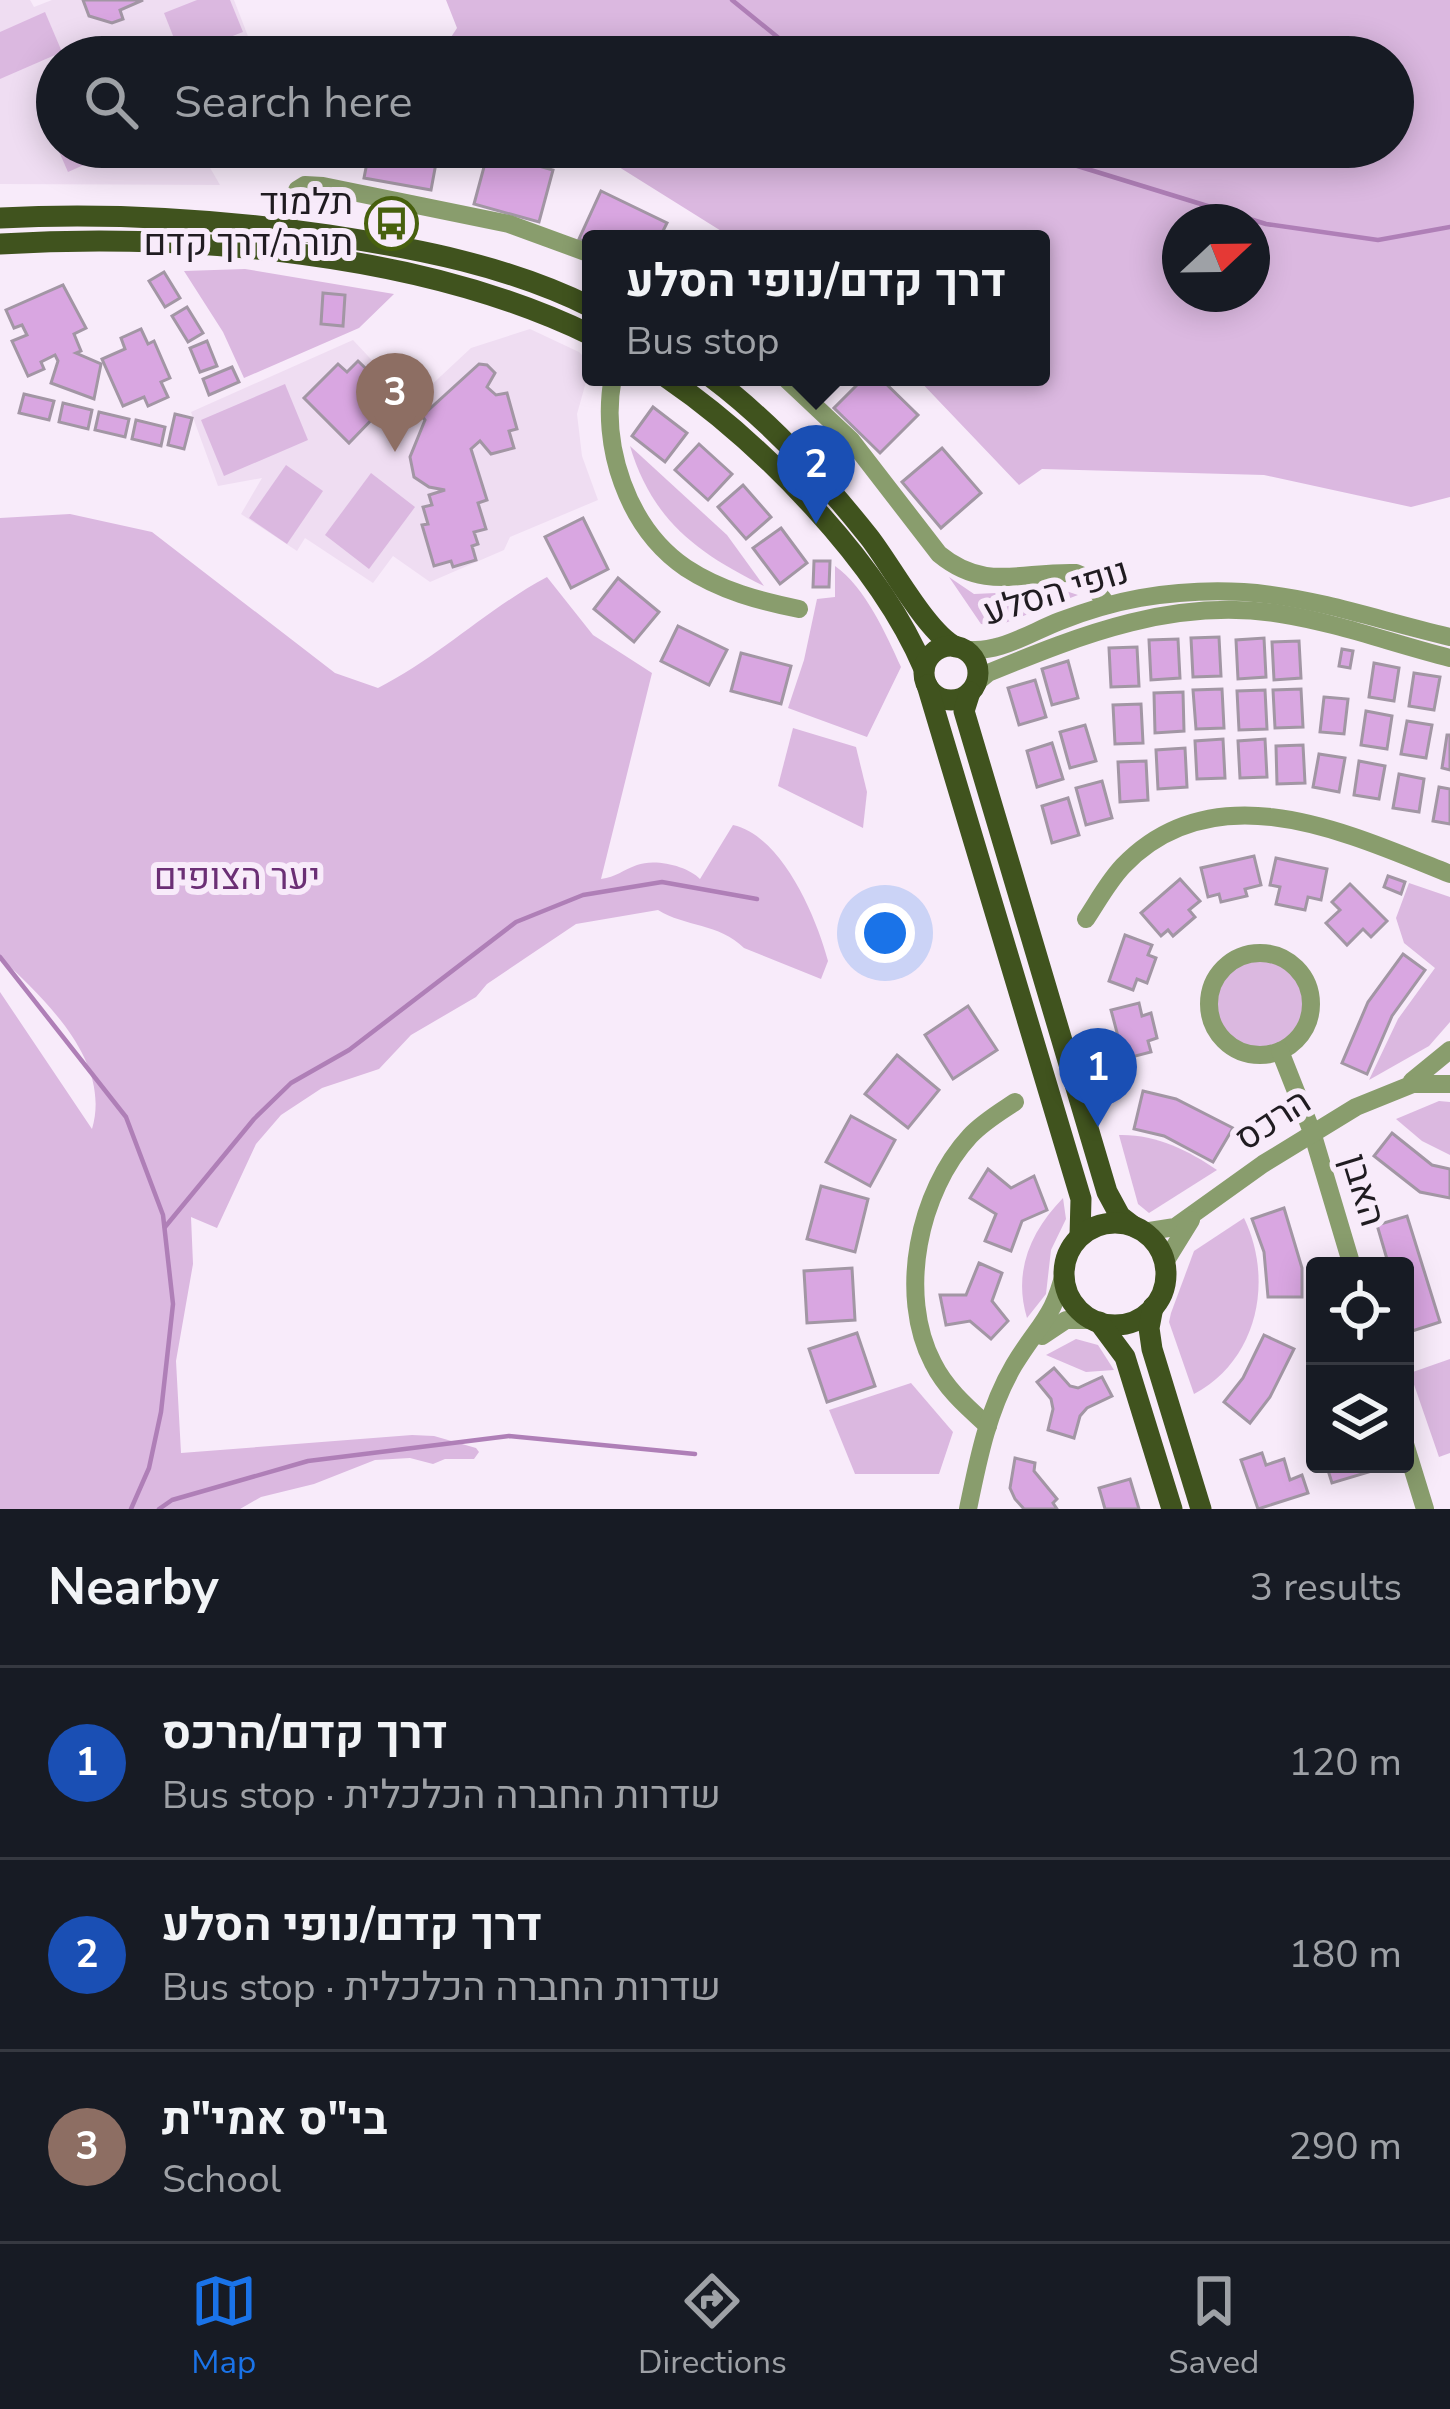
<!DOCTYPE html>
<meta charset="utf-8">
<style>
body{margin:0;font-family:"Nunito Sans",Heebo,sans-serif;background:#242831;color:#f1f3f6}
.controls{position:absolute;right:36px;bottom:36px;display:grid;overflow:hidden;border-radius:12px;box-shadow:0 6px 30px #0003}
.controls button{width:108px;height:108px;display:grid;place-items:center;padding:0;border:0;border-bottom:3px solid #363941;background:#171b24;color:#f1f3f6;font:60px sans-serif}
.compass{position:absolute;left:1162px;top:204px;width:108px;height:108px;border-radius:50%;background:#171b24;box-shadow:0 6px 30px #0003;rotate:68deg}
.you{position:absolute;left:885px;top:933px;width:42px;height:42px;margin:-30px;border:9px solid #fff;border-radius:50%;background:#1a73e8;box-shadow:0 0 0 18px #1a73e833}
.badge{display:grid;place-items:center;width:78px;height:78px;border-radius:50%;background:#1a73e8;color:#fff;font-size:39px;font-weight:700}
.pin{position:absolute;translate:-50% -99px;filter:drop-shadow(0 3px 6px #0008)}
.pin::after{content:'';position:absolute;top:63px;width:42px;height:36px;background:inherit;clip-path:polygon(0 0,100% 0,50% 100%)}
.popup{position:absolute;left:582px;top:230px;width:468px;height:156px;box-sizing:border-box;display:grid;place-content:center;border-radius:12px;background:#171b24;filter:drop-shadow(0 3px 9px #0005);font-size:39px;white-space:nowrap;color:#9ea1a6}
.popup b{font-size:45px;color:#f1f3f6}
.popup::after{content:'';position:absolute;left:50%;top:100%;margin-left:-24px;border:24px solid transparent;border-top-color:#171b24}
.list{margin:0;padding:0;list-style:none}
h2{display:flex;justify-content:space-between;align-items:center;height:156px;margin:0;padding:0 48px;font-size:51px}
h2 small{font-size:39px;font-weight:400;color:#9ea1a6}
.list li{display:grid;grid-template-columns:78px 1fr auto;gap:36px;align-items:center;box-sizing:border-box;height:192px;padding:0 48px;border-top:3px solid #363941}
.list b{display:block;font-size:45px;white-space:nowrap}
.list p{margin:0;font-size:39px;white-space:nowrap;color:#9ea1a6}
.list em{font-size:39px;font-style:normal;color:#9ea1a6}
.icon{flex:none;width:66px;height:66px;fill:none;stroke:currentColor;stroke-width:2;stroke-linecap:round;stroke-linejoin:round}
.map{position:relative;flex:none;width:1450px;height:1509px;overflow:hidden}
.search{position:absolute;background:#171b24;box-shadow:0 6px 30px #0003;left:36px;right:36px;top:36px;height:132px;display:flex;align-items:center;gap:30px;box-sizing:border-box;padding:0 42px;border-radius:66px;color:#9ea1a6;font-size:45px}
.sheet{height:732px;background:#171b24}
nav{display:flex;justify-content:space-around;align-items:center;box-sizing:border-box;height:168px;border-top:3px solid #363941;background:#171b24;font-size:33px;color:#9ea1a6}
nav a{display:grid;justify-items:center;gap:6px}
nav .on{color:#1a73e8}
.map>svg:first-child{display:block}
</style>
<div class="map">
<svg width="1450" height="1509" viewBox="0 0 1450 1509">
<rect width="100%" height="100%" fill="#f8ebfa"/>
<g fill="#efddf2">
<polygon points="0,0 30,0 34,7 52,0 234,0 256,57 57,57 57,147 222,147 205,159 220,185 0,184"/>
<polygon points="530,329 579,352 591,364 577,414 582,456 598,500 510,537 504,550 430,582 393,556 373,583 305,538 297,551 241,514 262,478 218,486 191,412 353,340 412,403 471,348"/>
</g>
<g fill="#dbb8e0" fill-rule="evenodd">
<polygon points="197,0 230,0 243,32 181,56 164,13"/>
<path d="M446 0H1450V497L1411 507 1264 475 1042 469 1019 485 916 377H1041V239H734L587 147H1393V57H438L457 28ZM1180 222H1252V294H1180Z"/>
<polygon points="45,12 62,52 0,79 0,32"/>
<polygon points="57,128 57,147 102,147 106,155 68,172 50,131"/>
<polygon points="245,269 394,294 359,328 244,378 223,332 184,271"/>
<polygon points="285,384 308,440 224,476 201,420"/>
<path d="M630 446 727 535 764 586C697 553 652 520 630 446Z"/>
<polygon points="286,465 323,491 287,544 249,518"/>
<polygon points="371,473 415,507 369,569 325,535"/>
<path d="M70 514 152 532 335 673 378 688C439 657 487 609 547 577L593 635 652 673 601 879C616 877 623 870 637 865 655 858 688 866 700 879L733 825C782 836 816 916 828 961L821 979 744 948C719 923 685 927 658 910L576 924 487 984 476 997 411 1035 379 1069 322 1088 281 1115 256 1144 217 1228 191 1217 193 1264 176 1361 181 1453 412 1435 434 1436 476 1448 479 1452 474 1459H445L433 1464 410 1458 375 1460 314 1484 261 1497 240 1509H0V992L92 1129C112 1061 45 1000 0 957V518Z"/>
<path d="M835 566C865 587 886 634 901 667L867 737 788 708 804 660 817 599 835 597Z"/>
<polygon points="949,577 974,594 1063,590 1078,595 997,626 981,624"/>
<polygon points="793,728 856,747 867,792 863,828 778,786"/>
<polygon points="1409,883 1450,897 1450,1022 1429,1046 1369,1080 1398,1019 1435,968 1404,943 1396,918"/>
<circle cx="1260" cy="1004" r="44"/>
<polygon points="1439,1101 1450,1102 1450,1155 1422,1141 1396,1119"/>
<path d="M1119 1135C1155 1134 1188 1150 1217 1170L1149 1213 1138 1204Z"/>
<path d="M1063 1198 1066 1219 1051 1250 1046 1294 1027 1318C1013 1272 1030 1232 1063 1198Z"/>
<path d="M1244 1218C1274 1280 1258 1360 1194 1394L1169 1322 1171 1313 1194 1251Z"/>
<polygon points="1076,1339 1098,1345 1114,1370 1086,1372 1046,1355"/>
<polygon points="1450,1359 1450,1453 1439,1457 1410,1373"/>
<polygon points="911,1383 953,1432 939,1474 855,1474 829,1410"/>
</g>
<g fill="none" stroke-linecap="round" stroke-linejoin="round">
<g stroke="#af7fb7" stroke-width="4.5">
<polyline points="732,0 802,57"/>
<polyline points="984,147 1071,164 1266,224 1378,240 1450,227"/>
<polyline points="0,957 126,1117 163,1215 173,1304 161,1412 149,1468 131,1509"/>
<polyline points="165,1227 254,1119 291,1083 349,1050 516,922 583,895 662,882 757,899"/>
<polyline points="159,1509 172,1500 308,1461 509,1436 695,1454"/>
</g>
</g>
<g fill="#d9a6e1" stroke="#a296a4" stroke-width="3">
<polygon points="83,0 143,0 120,10 123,19 112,23 89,16"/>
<polygon points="370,147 439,147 431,190 364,178"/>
<polygon points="488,152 553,170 539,222 474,204"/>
<polygon points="601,191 667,223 659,239 591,239 591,245 579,239"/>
<polygon points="164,272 180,298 165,307 149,281"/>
<polygon points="63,285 86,328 74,334 81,351 76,353 101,364 94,399 51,383 58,361 55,355 41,362 44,369 28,376 12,341 27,335 22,325 14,328 6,310"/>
<polygon points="323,293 345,295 343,326 321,324"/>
<polygon points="187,307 203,333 188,342 172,316"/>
<polygon points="141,329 148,344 154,341 170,378 161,382 168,397 148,406 144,397 123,406 102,359 125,349 121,338"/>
<polygon points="207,341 217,366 200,372 190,348"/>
<polygon points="358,361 387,389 373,403 380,411 349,443 304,398 338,364 347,372"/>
<polygon points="479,364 487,365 495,373 487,387 496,395 507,393 517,429 509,431 514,448 491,454 480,441 471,449 487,500 478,503 486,529 474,532 478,544 472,546 476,560 453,567 451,561 434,566 422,525 428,524 423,507 432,505 429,495 445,490 429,487 414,477 410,457 425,420 422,416"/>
<polygon points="232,367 239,382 209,395 203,379"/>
<polygon points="865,377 879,377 918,415 880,453 834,408"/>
<polygon points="24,394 54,401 49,420 19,413"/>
<polygon points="63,403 92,410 88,429 59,422"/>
<polygon points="653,407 687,433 665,462 632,436"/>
<polygon points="99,412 129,419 125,437 95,430"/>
<polygon points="175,414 192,418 184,449 168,445"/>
<polygon points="136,420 165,427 161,446 132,439"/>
<polygon points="699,444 732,474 708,500 675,470"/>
<polygon points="942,448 981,493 941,528 902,482"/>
<polygon points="743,485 771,517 746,539 718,507"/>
<polygon points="583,518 608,569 571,588 545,537"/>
<polygon points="781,528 807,563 780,584 753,548"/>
<polygon points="814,561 830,561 829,587 813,587"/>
<polygon points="618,578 659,612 634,642 594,609"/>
<polygon points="678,626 727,650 709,685 661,661"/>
<polygon points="1219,637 1221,676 1193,677 1191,638"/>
<polygon points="1264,638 1266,677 1238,679 1236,640"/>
<polygon points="1178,639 1180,678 1151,680 1149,640"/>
<polygon points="1299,641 1301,678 1274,680 1272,642"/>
<polygon points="1137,647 1139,686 1111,687 1109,648"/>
<polygon points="1342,649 1353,651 1350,668 1339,666"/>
<polygon points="741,653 791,666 781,704 731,691"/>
<polygon points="1068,661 1078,698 1052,705 1042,669"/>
<polygon points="1374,663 1399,668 1394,701 1369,697"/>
<polygon points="1414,673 1440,677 1434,710 1409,706"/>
<polygon points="1035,680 1046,717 1019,725 1008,688"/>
<polygon points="1222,689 1224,728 1196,729 1193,690"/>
<polygon points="1301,689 1303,727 1275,728 1273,690"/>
<polygon points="1265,690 1267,729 1239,730 1237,691"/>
<polygon points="1183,692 1184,731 1155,733 1154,693"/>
<polygon points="1324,697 1348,699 1344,734 1320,732"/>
<polygon points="1141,704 1143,743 1115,744 1113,705"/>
<polygon points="1366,711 1392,716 1387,749 1361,745"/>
<polygon points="1407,721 1432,725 1426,758 1401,754"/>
<polygon points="1085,725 1096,761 1070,768 1060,732"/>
<polygon points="1447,735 1450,735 1450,770 1442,768"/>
<polygon points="1223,739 1225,778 1197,779 1195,741"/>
<polygon points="1265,739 1267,777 1240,778 1238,741"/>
<polygon points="1052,743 1063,779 1037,787 1027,751"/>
<polygon points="1303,745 1305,783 1277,784 1276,746"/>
<polygon points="1185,748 1187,787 1158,789 1156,750"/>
<polygon points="1319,754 1345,758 1339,792 1313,787"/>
<polygon points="1146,761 1148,800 1120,802 1118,762"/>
<polygon points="1359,761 1385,766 1379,799 1354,795"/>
<polygon points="1399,774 1424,779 1419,812 1393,808"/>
<polygon points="1102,781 1112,818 1086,825 1076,788"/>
<polygon points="1439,787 1450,789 1450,824 1433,821"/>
<polygon points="1068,798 1079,835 1052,843 1042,806"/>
<polygon points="1254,856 1261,885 1245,889 1247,896 1221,902 1219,894 1208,897 1201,868"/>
<polygon points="1276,858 1327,869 1321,900 1308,897 1305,910 1276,904 1280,887 1270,885"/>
<polygon points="1388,876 1405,882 1401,894 1384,887"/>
<polygon points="1180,879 1200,901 1189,910 1195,917 1173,936 1168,930 1161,936 1141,913"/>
<polygon points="1350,884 1387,921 1371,937 1363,929 1347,945 1326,923 1340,910 1332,902"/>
<polygon points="1125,935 1152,945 1148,955 1156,958 1147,983 1137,979 1133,990 1109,981"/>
<polygon points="1403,954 1425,970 1392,1016 1367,1074 1342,1063 1368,1002"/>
<polygon points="1139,1003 1142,1016 1151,1013 1157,1038 1148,1041 1151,1052 1124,1059 1111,1010"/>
<polygon points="968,1006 997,1050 953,1079 925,1035"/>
<polygon points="897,1055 939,1090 908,1128 865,1094"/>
<polygon points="1143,1091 1176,1099 1233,1128 1213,1162 1164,1136 1134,1129"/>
<polygon points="851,1116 895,1140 870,1186 826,1162"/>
<polygon points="1392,1133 1432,1165 1450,1169 1450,1198 1420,1192 1374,1156"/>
<polygon points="988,1169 1011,1188 1034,1176 1047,1210 1022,1221 1011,1251 985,1241 996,1214 970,1198"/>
<polygon points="821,1186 868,1199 855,1252 807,1239"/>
<polygon points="1284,1208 1302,1268 1302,1297 1268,1297 1264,1252 1252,1219"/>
<polygon points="1407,1216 1440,1322 1409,1332 1405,1317 1405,1266 1389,1266 1377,1225"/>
<polygon points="979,1263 1002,1273 992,1301 1008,1321 991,1339 970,1321 946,1325 940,1295 966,1295"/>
<polygon points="852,1268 855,1320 807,1323 804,1271"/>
<polygon points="857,1333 875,1386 827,1402 809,1349"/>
<polygon points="1264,1335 1294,1349 1270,1397 1250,1423 1224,1402 1243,1378"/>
<polygon points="1054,1368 1070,1386 1078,1388 1102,1377 1112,1396 1087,1408 1080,1416 1074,1438 1048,1430 1053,1409 1051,1399 1037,1382"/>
<polygon points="1262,1453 1266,1465 1284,1459 1290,1480 1302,1475 1308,1493 1258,1509 1241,1460"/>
<polygon points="1015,1458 1035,1463 1034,1471 1057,1499 1053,1503 1057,1509 1024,1509 1015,1499 1010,1488"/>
<polygon points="1326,1464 1381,1464 1382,1468 1332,1483"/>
<polygon points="1130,1479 1139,1509 1105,1509 1099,1488"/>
</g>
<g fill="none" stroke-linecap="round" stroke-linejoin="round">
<g stroke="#899d6d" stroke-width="18">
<polyline points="283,238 297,190 305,185 323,186 509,224 591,254"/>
<path d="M613 377C600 445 627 528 686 568 721 591 760 601 799 609"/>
<path d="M784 377 851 440 939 554C985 592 1022 571 1076 573L1088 578 1107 605"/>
<path d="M964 649C997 655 1029 633 1060 621 1086 611 1112 603 1140 598 1265 577 1333 609 1450 637"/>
<path d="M976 683 988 673C1083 634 1176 597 1281 614 1338 623 1394 644 1450 658"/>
<path d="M1086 919C1098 901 1108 882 1123 866 1215 770 1348 833 1450 874"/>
<circle cx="1260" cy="1004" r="51"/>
<polyline points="1280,1051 1312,1132 1352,1266"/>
<polyline points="1412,1081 1450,1050"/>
<polyline points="1143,1232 1175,1227 1263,1164 1356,1107 1413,1084 1450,1084"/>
<polyline points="1165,1262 1191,1220"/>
<polyline points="1042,1336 1066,1320 1095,1320"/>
<path d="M988 1426C967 1407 946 1389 933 1363 897 1294 919 1191 970 1136 983 1122 1000 1112 1015 1102"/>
<polyline points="1405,1444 1425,1509"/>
<path d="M968 1509C978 1460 988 1409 1014 1365 1040 1322 1054 1319 1066 1265"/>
</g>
<g stroke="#40531e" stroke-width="21">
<path d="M0 218C111 212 218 219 328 235 419 249 508 266 591 307"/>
<path d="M0 244C187 233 421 252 591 335"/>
<path d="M666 377C761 442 879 562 924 669"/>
<path d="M711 377C771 422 822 478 869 537 891 565 927 633 956 647"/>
<circle cx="951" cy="673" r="27"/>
<polyline points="927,685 1081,1199 1080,1236"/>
<polyline points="970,692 964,711 1107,1192 1120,1216 1133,1226"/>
<circle cx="1115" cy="1274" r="51"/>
<polyline points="1153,1307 1149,1328 1152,1349 1201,1509"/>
<polyline points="1099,1322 1125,1357 1172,1509"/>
</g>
</g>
<defs>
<symbol id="bus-ring" viewBox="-11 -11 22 22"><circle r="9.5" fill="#f8ebfa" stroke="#47600e" stroke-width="1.5"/><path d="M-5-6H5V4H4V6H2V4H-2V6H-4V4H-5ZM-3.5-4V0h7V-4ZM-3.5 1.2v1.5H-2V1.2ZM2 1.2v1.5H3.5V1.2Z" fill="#47600e"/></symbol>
</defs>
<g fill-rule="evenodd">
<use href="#bus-ring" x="362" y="194" width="59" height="59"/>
</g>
<g text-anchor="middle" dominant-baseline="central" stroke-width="12" stroke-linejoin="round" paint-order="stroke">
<g font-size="36" fill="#201c21" stroke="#f8ebfa" text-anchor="end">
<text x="353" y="202">תלמוד<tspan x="353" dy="41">תורה/דרך קדם</tspan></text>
</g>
<g font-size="36" fill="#201c21" stroke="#f8ebfa">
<text transform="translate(1056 592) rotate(-17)">נופי הסלע</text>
<text transform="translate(1273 1120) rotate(-33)">הרכס</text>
<text transform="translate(1363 1190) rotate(73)">האבן</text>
</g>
<g font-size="36" fill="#6b2f75" stroke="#f8ebfa">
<text x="237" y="877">יער הצופים</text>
</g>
</g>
</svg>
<div class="controls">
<button><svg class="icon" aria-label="locate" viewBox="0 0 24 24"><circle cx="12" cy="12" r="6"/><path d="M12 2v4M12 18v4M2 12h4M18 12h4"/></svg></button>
<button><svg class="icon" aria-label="layers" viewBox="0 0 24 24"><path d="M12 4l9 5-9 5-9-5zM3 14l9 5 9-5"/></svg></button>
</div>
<svg class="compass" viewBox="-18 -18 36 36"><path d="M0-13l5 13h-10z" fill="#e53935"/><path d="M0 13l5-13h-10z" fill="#9ea1a6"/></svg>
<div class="you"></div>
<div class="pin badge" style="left:1098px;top:1127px;background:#1a4fb4">1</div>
<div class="pin badge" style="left:816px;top:524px;background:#1a4fb4">2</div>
<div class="popup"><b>דרך קדם/נופי הסלע</b>Bus stop</div>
<div class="pin badge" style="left:395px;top:452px;background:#8d6e63">3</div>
<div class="search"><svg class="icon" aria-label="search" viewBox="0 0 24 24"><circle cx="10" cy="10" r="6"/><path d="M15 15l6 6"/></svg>Search here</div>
</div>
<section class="sheet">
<h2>Nearby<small>3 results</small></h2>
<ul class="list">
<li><span class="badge" style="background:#1a4fb4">1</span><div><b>דרך קדם/הרכס</b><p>Bus stop · שדרות החברה הכלכלית</p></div><em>120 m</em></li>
<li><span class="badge" style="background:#1a4fb4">2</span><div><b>דרך קדם/נופי הסלע</b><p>Bus stop · שדרות החברה הכלכלית</p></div><em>180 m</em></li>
<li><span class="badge" style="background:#8d6e63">3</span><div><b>בי&quot;ס אמי&quot;ת</b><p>School</p></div><em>290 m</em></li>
</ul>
</section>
<nav>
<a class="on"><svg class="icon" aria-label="map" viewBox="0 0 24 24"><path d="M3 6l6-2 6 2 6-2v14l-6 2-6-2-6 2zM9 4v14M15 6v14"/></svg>Map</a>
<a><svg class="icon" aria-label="directions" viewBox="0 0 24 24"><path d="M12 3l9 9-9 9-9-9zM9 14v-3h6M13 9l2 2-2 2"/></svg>Directions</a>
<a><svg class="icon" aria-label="saved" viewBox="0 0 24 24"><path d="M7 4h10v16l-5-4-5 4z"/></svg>Saved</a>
</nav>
